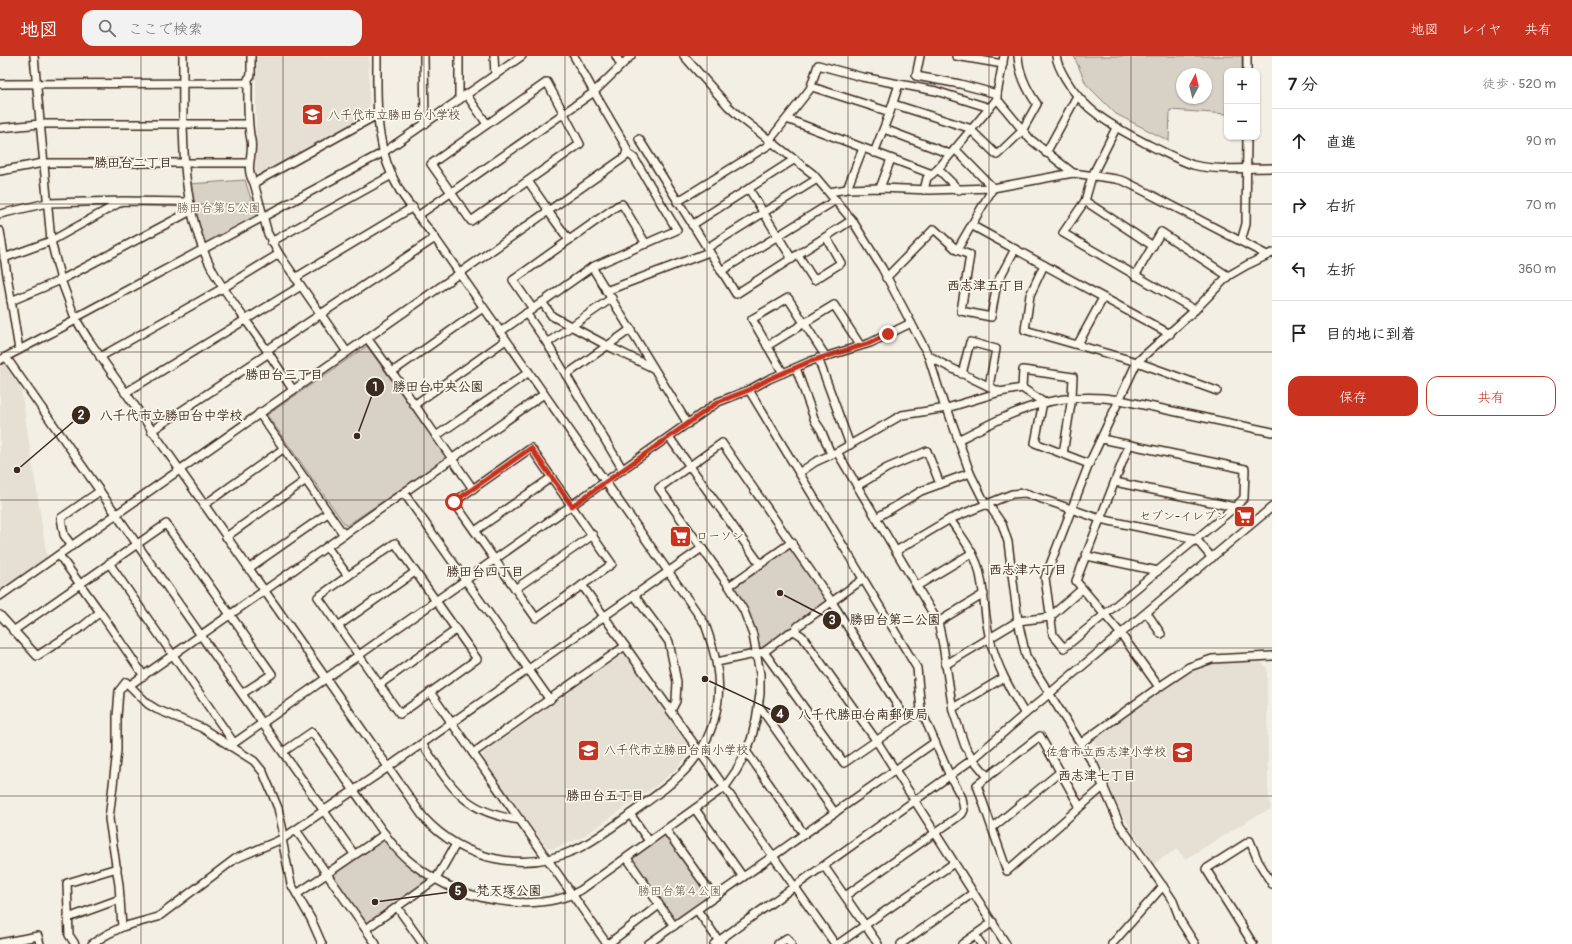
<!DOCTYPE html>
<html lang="ja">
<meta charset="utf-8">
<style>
body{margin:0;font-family:Pangolin,"Klee One",sans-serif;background:#f2f2f2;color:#202124}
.controls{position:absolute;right:12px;top:12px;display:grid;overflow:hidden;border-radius:8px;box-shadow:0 1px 3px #0004}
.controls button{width:36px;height:36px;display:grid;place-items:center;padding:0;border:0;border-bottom:1px solid #e0e0e0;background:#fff;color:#202124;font:20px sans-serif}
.compass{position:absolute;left:1176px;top:12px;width:36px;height:36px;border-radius:50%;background:#fff;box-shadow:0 1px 3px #0004;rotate:7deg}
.stop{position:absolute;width:12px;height:12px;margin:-9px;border:3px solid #c8321e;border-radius:50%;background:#fff}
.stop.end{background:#c8321e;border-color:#fff;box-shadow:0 1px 4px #0008}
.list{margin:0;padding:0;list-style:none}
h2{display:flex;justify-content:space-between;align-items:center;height:52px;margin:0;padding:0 16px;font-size:17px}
h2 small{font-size:13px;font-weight:400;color:#757577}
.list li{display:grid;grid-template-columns:26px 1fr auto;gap:12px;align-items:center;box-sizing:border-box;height:64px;padding:0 16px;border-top:1px solid #e0e0e0}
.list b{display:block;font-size:15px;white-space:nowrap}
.list em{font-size:13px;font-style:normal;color:#757577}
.actions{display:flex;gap:8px;padding:12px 16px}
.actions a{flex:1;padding:9px 0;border:1px solid #c8321e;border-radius:12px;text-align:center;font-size:14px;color:#c8321e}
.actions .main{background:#c8321e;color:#fff}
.icon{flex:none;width:22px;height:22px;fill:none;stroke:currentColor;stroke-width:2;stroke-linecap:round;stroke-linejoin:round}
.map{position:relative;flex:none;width:1272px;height:888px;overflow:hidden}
header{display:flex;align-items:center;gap:24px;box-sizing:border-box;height:56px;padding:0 20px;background:#c8321e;color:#fff}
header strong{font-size:19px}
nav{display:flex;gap:22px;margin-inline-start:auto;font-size:14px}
.search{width:280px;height:36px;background:#f2f2f2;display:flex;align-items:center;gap:10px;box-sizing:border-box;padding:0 14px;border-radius:12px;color:#757577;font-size:15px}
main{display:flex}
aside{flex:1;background:#fff}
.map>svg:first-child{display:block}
</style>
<header>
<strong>地図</strong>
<div class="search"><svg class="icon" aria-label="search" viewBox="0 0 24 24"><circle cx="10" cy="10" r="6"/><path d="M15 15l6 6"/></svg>ここで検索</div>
<nav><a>地図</a><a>レイヤ</a><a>共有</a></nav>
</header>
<main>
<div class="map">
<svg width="1272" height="888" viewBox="0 0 1272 888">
<rect width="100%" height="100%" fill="#f3efe4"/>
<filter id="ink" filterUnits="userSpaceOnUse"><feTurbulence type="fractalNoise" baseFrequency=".025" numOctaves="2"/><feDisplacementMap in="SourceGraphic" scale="8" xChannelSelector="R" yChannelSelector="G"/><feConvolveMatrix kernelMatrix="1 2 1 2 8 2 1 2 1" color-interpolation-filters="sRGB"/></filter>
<g filter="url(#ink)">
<g fill="#e5dfd4">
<polygon points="256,0 369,0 369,57 367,62 261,119 256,116"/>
<polygon points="3,307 7,308 20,327 47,502 0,535 0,309"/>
<polygon points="622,599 627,600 690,691 687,700 675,714 657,729 581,782 552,793 546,791 483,703 483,697"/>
<polygon points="1215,605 1261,606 1267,612 1268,735 1271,753 1256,760 1185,803 1177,793 1153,808 1119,753 1100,709 1094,682 1184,618 1202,608"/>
</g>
<g fill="#d8d1c6" stroke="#8a7e72" fill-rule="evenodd">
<path d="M1074 0H1242V15H1227V58L1170 54 1169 85 1116 58 1086 28ZM1182 18H1206V42H1182Z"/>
<polygon points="245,124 257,162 205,191 192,154 189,128"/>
<polygon points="367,290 447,402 346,470 267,359"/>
<polygon points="791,490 828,545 793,574 789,573 764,593 758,594 731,530"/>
<polygon points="666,774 714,841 674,870 627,802"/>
<polygon points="384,780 432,823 366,870 331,818"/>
</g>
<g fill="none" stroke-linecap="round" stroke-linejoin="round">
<defs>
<g id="minor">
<path d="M34 0 51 185 61 224 67 240 75 262 88 283 424 762C463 804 524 818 577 793 598 783 618 767 637 753 676 725 708 702 717 651 722 622 715 596 705 568L435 182C424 167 410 151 400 135 374 92 377 48 377 0"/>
<path d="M183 0C183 72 178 149 213 215 223 233 235 249 247 266 263 288 278 311 293 334"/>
<path d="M251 0V19L248 23V27C248 46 247 66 251 84 254 99 244 112 254 127L267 174V176L279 198 347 296"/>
<polyline points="424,0 425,68"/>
<polyline points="494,0 495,19"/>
<polyline points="616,0 621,9"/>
<polyline points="684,0 728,50 741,62 813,118 852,164 882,212 928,299 945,352"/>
<polyline points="920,0 916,20 960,28 997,38"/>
<polyline points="956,0 1003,8"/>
<polyline points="1004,0 997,38 997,43 1030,83 1073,117"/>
<path d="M1056 0C1057 8 1061 15 1065 22 1084 56 1116 72 1149 89 1164 96 1178 104 1193 109 1218 115 1247 112 1272 112"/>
<polyline points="1247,0 1247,15"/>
<polygon points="547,26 580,88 471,165 431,108"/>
<polyline points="0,28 248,27"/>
<polyline points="812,31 890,56"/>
<polyline points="466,38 487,68"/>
<polyline points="459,44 459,0"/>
<polyline points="893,48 972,73"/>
<polyline points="787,63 932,118"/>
<polyline points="0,72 40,68 248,68"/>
<polyline points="1116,72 1092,120 1085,145 1063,177 1195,254"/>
<polyline points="884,73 950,98"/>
<path d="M971 74 997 99 1022 75 1037 48C1027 34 1019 18 1018 0"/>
<polyline points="639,83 736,238 852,164"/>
<polyline points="769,85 810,33 818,9 862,21 936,35 990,52"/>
<polyline points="955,93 993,132 957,194"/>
<polyline points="874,97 890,56 899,28"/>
<polyline points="1046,97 1077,40"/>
<polyline points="938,113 959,134"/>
<polyline points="0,115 43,107 249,107"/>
<polyline points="528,125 549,155"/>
<polyline points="254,127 377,59"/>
<polyline points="880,132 891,103"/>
<polyline points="749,133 792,203"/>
<polyline points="847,133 863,92"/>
<polyline points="924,134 927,122 938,113 997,43"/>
<polyline points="829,136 847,133 880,132 930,134 993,132 1073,117 1116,123 1124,125 1144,135 1267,199"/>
<polyline points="1085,145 1153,190"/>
<polyline points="677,146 772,87"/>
<polyline points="548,155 569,184"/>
<polyline points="0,158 47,147 123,145 189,146"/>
<polyline points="419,159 594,36 631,0"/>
<polyline points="692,169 795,103"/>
<polyline points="971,169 1170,278"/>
<polyline points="0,175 19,294"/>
<polyline points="1241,185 1246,168 1247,81"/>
<polyline points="271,186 392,119"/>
<polyline points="707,192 817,123"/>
<polyline points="798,199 814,224 841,207 826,181"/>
<polyline points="4,202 51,185 121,146"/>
<polyline points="1044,209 1030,239 1025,274 1137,306 1217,335"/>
<polyline points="592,211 688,368"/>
<polyline points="721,215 836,144"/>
<polyline points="1135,220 1161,176 1228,220"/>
<polyline points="295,222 413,151"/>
<polyline points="886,222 934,173 957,194 970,199 961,255 991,261 997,227 1015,193"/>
<polyline points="606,235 709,196"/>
<polyline points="11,245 61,224 191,155"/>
<polyline points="542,246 552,260 606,289 653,312"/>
<polyline points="533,253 513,224 617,150 622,148 646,188"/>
<polyline points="526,257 547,287 623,414"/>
<polyline points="75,262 384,96 522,0"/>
<polyline points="500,276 592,211 677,174 634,102 627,97"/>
<polyline points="367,282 392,316 473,433"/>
<polyline points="547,287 612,242"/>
<polyline points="1078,288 1103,242"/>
<polyline points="767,290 834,249 860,289"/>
<polyline points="267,294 435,182"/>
<polyline points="928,299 941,307 1000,336 1022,332 1043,346 1035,387 1089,408"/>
<polyline points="6,301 354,798"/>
<polyline points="100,301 223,232 279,198"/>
<polyline points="818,302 850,389"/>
<polyline points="0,304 76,264"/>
<polyline points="796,312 815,365 821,374 831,398"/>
<polyline points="392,316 483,252"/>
<polyline points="783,317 752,263 788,242 826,301"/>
<polyline points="962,318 970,286 996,293 989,330"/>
<polyline points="566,319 631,273"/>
<polyline points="1022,332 1023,314 1073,321 1072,341 1063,398"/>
<polyline points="749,334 917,612 921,654 950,720 962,742 964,754 962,758 845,840"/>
<polyline points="125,337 301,230"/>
<polyline points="414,349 506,284"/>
<polyline points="947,352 970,417 986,449"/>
<polyline points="259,357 344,479"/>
<polyline points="151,375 269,297"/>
<polyline points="436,380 529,316"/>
<polyline points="669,381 760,508"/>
<polyline points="1102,383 1245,413 1244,442 1235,451 1064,592 1053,579 1045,522 1089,408 1137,306 1195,254 1228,220 1247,209 1272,197"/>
<path d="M958 384C1015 355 1053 334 1120 344L1272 376"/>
<polyline points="1129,389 1076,525 1121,578 1159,631"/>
<polygon points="531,392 612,508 536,562 454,446"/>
<polyline points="837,396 938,566 943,589 953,655 965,690 973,703 988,721"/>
<polyline points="799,417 815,406 837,396 902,359 947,352 1000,336"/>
<polyline points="1115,426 1235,451"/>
<polyline points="857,430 887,412 927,395 940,428"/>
<polyline points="404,437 550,644"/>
<polyline points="988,448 1002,468 1008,486 1018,565 1026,600 1094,709 1120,769 1167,836 1173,845 1181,866 1195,888"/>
<polyline points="204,449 283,393"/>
<polyline points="876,462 921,435 970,417"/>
<path d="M950 463C960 479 974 495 979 514 985 536 984 561 990 583 997 611 1010 634 1025 658"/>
<polyline points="475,475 552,421"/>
<polyline points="226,481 306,424"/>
<polygon points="395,487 477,603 400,658 318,541"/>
<polyline points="72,490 64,479 61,462 100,435"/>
<polyline points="327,491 348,520"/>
<polyline points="896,495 950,463 1012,438 1025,437 1100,463 1196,483 1212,502"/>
<polyline points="59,499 100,556"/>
<polyline points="1087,500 1158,515"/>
<polyline points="109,507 234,687"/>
<polyline points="248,513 328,457"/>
<polyline points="582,529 835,888"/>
<polyline points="729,530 792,486"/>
<polyline points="917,530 972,497"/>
<polyline points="515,533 593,479"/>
<polyline points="634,539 669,586 677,626 676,645 671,655"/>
<polyline points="0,540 625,101 627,94 624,87 594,36 574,0"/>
<polyline points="1147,557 1161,578"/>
<polyline points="0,559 37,600 83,570 100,556 144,620"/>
<polyline points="938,566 984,538"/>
<polyline points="338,570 415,516"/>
<polyline points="13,575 166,468 272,618 243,637"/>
<polyline points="794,575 802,580 876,684 1006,888"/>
<polyline points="764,596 844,707 921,654"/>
<polyline points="717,606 764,596 789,577 794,575 798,570 862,524"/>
<polyline points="945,609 1018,565 1050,561 1082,533"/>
<polyline points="130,629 544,338"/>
<polyline points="379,629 456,574"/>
<polyline points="430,636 607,888"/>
<polyline points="759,650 835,757"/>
<polyline points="953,652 1003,622"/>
<polyline points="1081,687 1159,631 1189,611 1212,603 1272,600"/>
<path d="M422 688C452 731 463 757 521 764"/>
<polyline points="230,690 718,346 749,334 769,323 811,305 870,287 911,267"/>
<polyline points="746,695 804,778"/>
<path d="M283 696 312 676C329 700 347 725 365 750 379 770 393 793 413 808 441 830 475 843 510 846 534 848 560 846 581 834L725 731 736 715 742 704 751 684 756 664 760 638V618L753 579 744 555 729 530 659 432 722 387 832 546 906 663"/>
<polyline points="473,697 625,590"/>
<polyline points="1080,751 1040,680 977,729 1007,815 1104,730"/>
<polyline points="695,753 743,821"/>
<polyline points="630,758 649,785"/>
<polyline points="992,772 1060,716"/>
<polyline points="296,774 376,888"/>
<polyline points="666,774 714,841"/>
<polyline points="627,802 674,870"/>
<polyline points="824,810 878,888"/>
<polyline points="297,838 385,778"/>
<polyline points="397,851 423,888"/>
<polyline points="697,854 721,888"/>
<polyline points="68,862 120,843"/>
<polyline points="122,871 119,829 109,763 117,695 117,661 119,635 126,626 148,648 156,653 202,672 254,705 263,716 278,752 283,775 282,783 291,828 311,863 322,888"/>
<polyline points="366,873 436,823 456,788"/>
<polyline points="975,879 981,888"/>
<polyline points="0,887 38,880 40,888"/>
<polyline points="75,888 69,879 67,827 117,812"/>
<polyline points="92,888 106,879 122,871 158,861 235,803 282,783 387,712 702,492"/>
<polyline points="608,888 659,849"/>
<polyline points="648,888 935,686"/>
<polyline points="714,888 973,703 1025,658 1272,451"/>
<polyline points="778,888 787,882 791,888"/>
<polyline points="838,888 954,807"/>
<polyline points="901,888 973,837"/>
<polyline points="962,888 993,866"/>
<polyline points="1112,888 1163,830"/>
<polyline points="1253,888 1206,813 1250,785 1258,805 1272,828"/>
</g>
</defs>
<use href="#minor" stroke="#3b2a1e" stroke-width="10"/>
<use href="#minor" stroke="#fbf7ec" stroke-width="7"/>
</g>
</g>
<g fill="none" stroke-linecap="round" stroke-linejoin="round" filter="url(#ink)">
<polyline stroke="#c8321e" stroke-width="5" points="454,446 531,392 572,450 718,346 749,334 769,323 811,305 870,287 888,278"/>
</g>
<path fill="none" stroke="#3b2a1e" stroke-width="1" stroke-opacity="0.55" d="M141 0V888M283 0V888M424 0V888M565 0V888M707 0V888M848 0V888M989 0V888M1131 0V888M0 148H1272M0 296H1272M0 444H1272M0 592H1272M0 740H1272"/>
<defs>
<symbol id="school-square" viewBox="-11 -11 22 22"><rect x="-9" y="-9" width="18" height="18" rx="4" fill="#c8321e" stroke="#fbf7ec"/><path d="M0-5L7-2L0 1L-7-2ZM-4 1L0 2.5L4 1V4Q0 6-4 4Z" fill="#fff"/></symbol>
<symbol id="supermarket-square" viewBox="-11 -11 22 22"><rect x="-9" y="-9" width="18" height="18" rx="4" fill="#c8321e" stroke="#fbf7ec"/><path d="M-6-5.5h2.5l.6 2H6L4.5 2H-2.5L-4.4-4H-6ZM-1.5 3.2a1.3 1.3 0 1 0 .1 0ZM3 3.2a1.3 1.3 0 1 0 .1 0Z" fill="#fff"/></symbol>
</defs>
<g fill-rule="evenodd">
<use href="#school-square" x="300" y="46" width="25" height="25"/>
<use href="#supermarket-square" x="1232" y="448" width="25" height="25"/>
<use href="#supermarket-square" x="668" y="468" width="25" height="25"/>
<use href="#school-square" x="576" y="682" width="25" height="25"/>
<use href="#school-square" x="1170" y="684" width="25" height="25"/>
</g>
<g text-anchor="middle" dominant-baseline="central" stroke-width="3.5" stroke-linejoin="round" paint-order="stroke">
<g font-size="12" fill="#3b2a1e" stroke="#fbf7ec" text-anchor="start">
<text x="328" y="59">八千代市立勝田台小学校</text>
<text x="1228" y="460" text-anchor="end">セブン-イレブン</text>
<text x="696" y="480">ローソン</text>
<text x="604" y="694">八千代市立勝田台南小学校</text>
<text x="1166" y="696" text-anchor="end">佐倉市立西志津小学校</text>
</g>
<g font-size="12" fill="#625448" stroke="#fbf7ec">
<text x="219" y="152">勝田台第５公園</text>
<text x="680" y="835">勝田台第４公園</text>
</g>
<g font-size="13" font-weight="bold" fill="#3b2a1e" stroke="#fbf7ec">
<text x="133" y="107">勝田台二丁目</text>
<text x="986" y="230">西志津五丁目</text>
<text x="284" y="319">勝田台三丁目</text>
<text x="1028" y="514">西志津六丁目</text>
<text x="485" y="516">勝田台四丁目</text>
<text x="1097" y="720">西志津七丁目</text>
<text x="605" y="740">勝田台五丁目</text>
</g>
</g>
<path fill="none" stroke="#3b2a1e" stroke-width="1.5" d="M357 380L375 331M17 414L81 359M780 537L832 564M705 623L780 658M375 846L458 835"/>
<g fill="#3b2a1e" stroke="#fbf7ec" stroke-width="1.5">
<circle cx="357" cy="380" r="4"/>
<circle cx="17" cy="414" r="4"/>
<circle cx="780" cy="537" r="4"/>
<circle cx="705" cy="623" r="4"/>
<circle cx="375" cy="846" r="4"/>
<circle cx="375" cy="331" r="10"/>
<circle cx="81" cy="359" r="10"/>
<circle cx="832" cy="564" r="10"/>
<circle cx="780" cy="658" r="10"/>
<circle cx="458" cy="835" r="10"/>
</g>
<g font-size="12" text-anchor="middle" font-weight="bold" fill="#fff">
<text x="375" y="335">1</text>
<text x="81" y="363">2</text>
<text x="832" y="568">3</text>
<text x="780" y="662">4</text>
<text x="458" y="839">5</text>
</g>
<g font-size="13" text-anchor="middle" font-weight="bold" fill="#3b2a1e" stroke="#fbf7ec" stroke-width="3.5" stroke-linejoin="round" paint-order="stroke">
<text x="438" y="335">勝田台中央公園</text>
<text x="171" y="364">八千代市立勝田台中学校</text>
<text x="895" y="568">勝田台第二公園</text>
<text x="863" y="663">八千代勝田台南郵便局</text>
<text x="509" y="839">梵天塚公園</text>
</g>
</svg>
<div class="controls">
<button>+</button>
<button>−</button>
</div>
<svg class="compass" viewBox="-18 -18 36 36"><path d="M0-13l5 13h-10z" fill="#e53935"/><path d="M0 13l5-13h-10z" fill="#757577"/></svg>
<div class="stop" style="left:454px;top:446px"></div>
<div class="stop end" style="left:888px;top:278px"></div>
</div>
<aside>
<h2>7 分<small>徒歩 · 520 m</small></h2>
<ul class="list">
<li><svg class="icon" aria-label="ahead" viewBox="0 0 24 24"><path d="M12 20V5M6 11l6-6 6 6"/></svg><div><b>直進</b></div><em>90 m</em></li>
<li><svg class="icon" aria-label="right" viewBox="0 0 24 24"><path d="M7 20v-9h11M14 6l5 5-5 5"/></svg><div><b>右折</b></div><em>70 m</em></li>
<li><svg class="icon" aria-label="left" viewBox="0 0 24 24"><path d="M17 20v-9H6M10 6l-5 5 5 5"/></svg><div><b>左折</b></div><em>360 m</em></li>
<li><svg class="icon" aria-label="arrive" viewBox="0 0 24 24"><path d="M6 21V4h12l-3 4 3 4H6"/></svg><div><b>目的地に到着</b></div></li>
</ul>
<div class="actions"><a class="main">保存</a><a>共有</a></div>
</aside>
</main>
